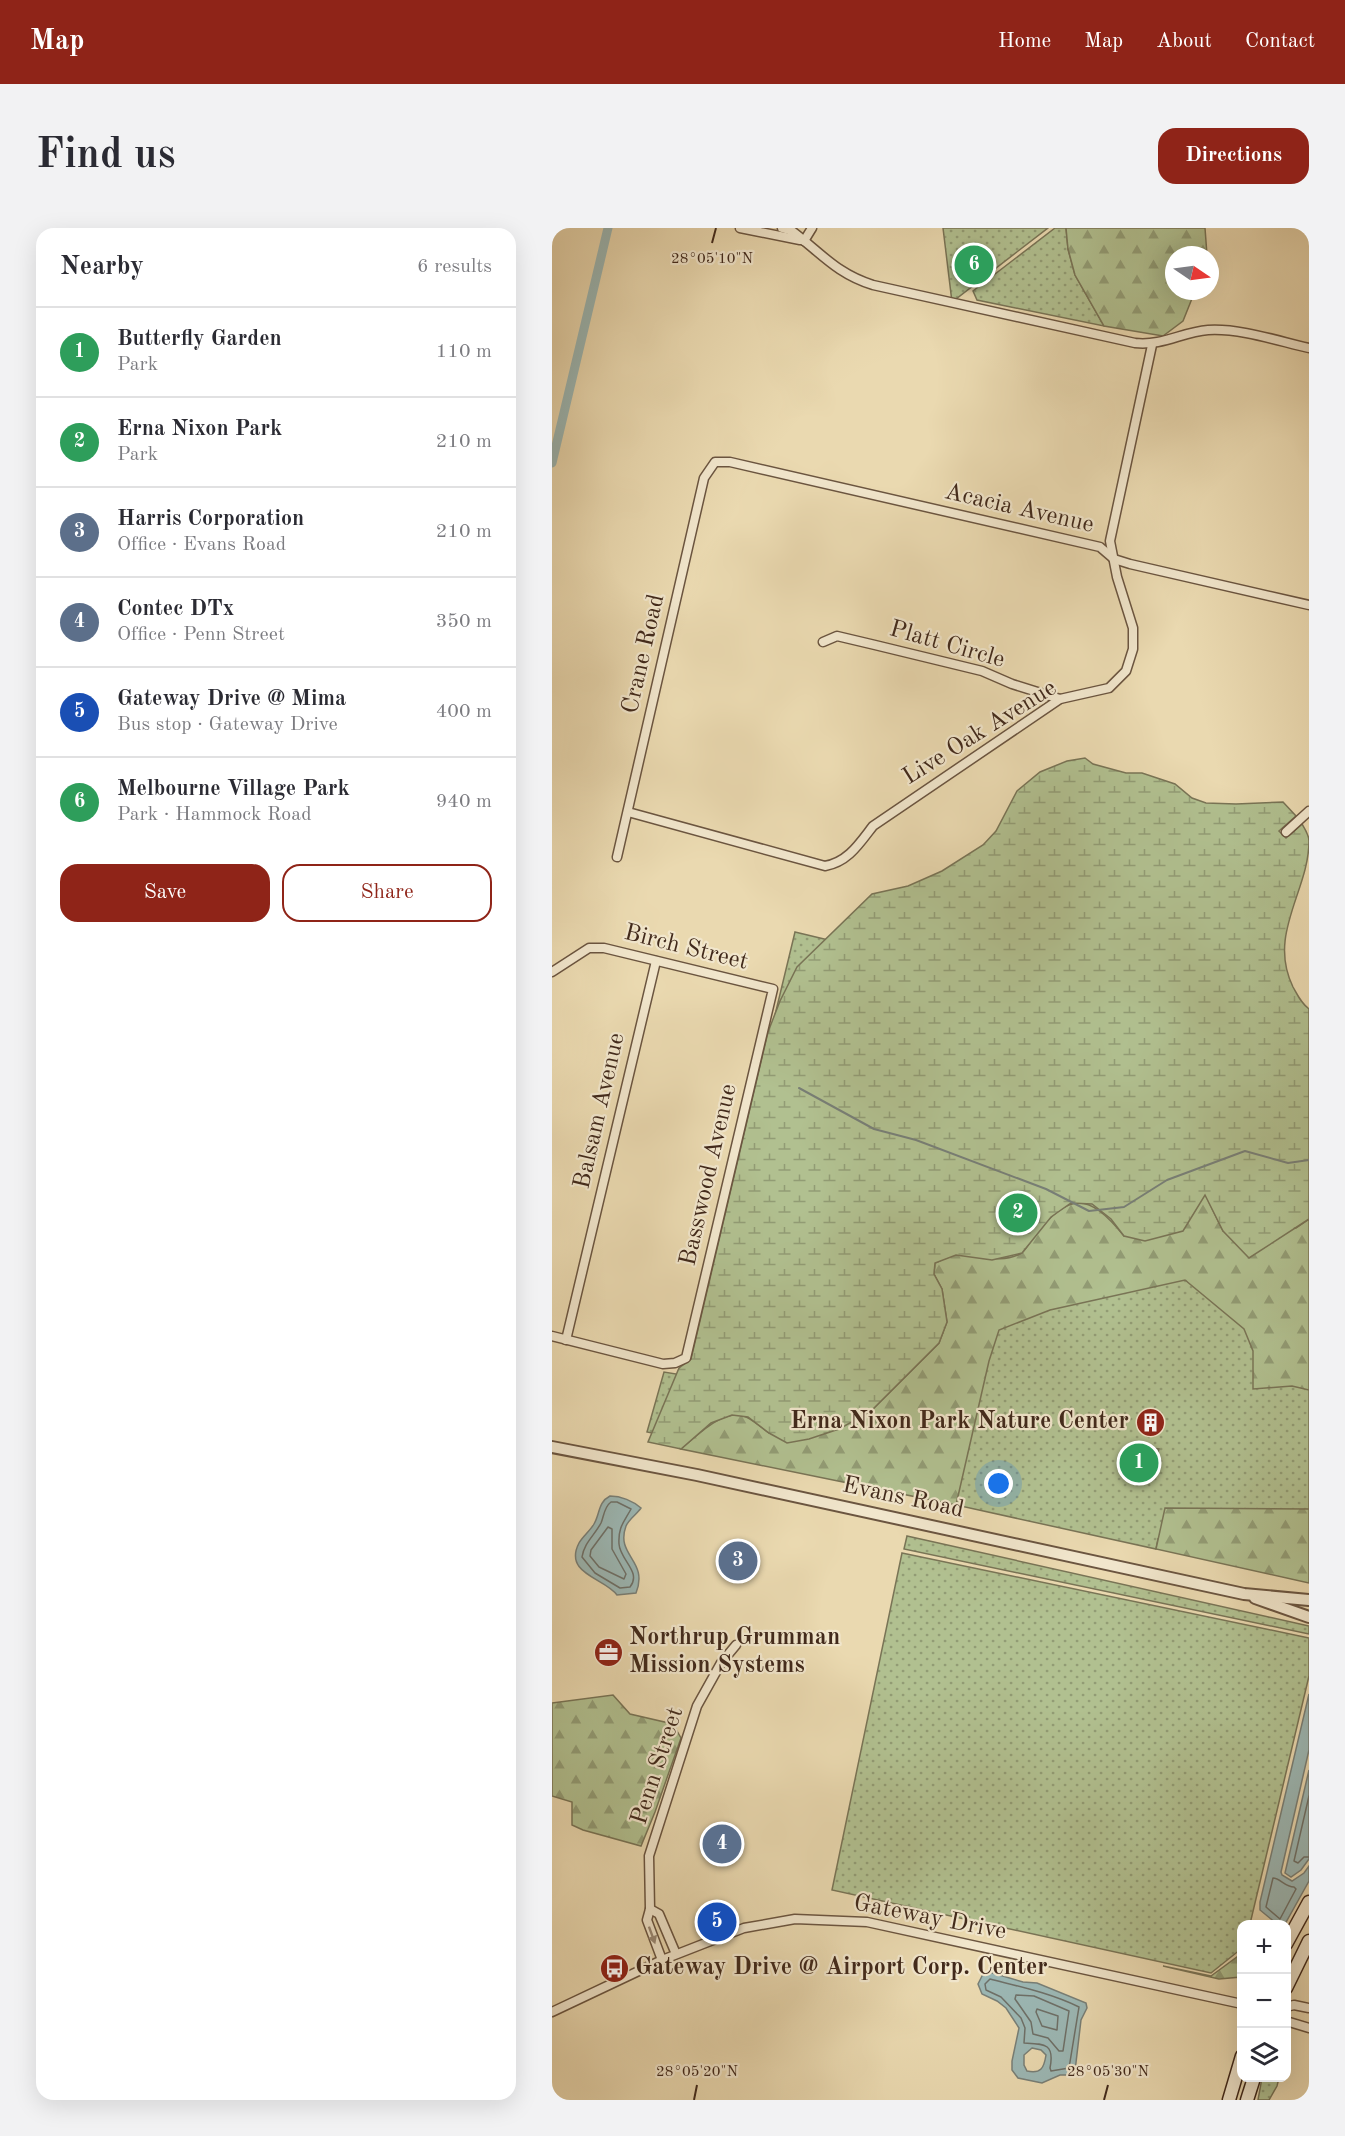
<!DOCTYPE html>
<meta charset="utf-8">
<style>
body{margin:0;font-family:"Old Standard TT",serif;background:#f2f2f3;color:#2b2b33}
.controls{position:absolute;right:18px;bottom:18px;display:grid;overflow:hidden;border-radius:12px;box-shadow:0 6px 24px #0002}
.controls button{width:54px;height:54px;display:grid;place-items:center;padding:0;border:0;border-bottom:2px solid #e1e1e2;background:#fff;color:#2b2b33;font:30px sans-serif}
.compass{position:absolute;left:613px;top:18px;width:54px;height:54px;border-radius:50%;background:#fff;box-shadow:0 6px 24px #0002;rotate:103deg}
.you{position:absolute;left:447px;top:1256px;width:21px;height:21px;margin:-15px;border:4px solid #fff;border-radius:50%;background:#1a73e8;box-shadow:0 0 0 9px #1a73e833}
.badge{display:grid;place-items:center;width:39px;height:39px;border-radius:50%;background:#8f2418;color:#fff;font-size:20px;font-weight:700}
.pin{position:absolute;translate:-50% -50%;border:3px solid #fff;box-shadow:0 2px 6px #0006}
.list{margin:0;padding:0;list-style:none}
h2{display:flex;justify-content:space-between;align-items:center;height:78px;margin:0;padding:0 24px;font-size:26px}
h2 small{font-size:20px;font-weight:400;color:#7c7c81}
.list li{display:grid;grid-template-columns:39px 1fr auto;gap:18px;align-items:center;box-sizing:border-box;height:90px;padding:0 24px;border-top:2px solid #e1e1e2}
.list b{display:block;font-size:22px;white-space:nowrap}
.list p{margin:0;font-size:20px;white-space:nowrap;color:#7c7c81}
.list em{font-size:20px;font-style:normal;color:#7c7c81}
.actions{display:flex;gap:12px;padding:18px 24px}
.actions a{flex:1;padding:14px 0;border:2px solid #8f2418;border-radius:18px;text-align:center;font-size:21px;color:#8f2418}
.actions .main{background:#8f2418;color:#fff}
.icon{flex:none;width:33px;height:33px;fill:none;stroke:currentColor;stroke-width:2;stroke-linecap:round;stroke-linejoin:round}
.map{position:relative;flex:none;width:757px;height:1872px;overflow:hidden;border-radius:18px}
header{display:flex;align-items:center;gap:36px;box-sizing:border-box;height:84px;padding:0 30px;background:#8f2418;color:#fff}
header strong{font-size:28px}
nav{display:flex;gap:33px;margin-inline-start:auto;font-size:21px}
.intro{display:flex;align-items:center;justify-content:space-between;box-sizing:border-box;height:144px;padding:0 36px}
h1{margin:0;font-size:42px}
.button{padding:15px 27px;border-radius:18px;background:#8f2418;color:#fff;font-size:21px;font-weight:700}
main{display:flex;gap:36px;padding:0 36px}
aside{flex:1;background:#fff;border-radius:18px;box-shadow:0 6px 24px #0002}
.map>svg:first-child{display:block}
</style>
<header>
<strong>Map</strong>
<nav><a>Home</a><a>Map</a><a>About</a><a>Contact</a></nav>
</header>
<div class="intro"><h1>Find us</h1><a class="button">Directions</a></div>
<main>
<aside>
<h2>Nearby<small>6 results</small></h2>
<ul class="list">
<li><span class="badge" style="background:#2e9e5b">1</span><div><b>Butterfly Garden</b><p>Park</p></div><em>110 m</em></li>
<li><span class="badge" style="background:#2e9e5b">2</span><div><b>Erna Nixon Park</b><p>Park</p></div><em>210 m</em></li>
<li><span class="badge" style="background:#5c6f8a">3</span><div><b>Harris Corporation</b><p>Office · Evans Road</p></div><em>210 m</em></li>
<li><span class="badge" style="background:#5c6f8a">4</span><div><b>Contec DTx</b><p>Office · Penn Street</p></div><em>350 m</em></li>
<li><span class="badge" style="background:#1a4fb4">5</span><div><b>Gateway Drive @ Mima</b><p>Bus stop · Gateway Drive</p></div><em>400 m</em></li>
<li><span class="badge" style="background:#2e9e5b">6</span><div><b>Melbourne Village Park</b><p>Park · Hammock Road</p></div><em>940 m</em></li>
</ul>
<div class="actions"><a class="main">Save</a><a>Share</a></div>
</aside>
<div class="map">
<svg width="757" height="1872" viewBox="0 0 757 1872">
<defs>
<pattern id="grass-dots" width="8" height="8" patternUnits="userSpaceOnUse" patternTransform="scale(1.5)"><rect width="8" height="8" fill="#b1c090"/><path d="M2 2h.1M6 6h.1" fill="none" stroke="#929c75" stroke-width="1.8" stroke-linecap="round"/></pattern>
<pattern id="forest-firs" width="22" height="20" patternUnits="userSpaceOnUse" patternTransform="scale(1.5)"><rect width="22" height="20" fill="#b1c090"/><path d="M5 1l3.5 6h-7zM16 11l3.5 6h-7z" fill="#929c75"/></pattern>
<pattern id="wetland-marsh" width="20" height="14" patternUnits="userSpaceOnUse" patternTransform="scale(1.5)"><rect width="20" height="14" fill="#b1c090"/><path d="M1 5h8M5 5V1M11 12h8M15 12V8" fill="none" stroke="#929c75"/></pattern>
<pattern id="garden-furrows" width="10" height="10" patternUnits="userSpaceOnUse" patternTransform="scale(1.5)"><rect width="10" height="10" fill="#b1c090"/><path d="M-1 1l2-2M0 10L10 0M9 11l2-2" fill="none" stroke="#929c75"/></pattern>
</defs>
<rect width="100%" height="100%" fill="#ead9b0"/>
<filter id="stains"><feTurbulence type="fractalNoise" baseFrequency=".00333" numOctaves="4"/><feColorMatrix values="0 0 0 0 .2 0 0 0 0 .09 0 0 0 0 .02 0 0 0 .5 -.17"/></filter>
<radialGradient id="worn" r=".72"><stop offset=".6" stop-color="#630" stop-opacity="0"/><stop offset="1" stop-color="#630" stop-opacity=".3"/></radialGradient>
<g fill="url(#grass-dots)" stroke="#797456" stroke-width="1.5">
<polygon points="391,0 496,0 400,74"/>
<polygon points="503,0 514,0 516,21 523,47 552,98 425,72 421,63"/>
<polygon points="243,704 702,814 757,825 757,1345 606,1311 604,1321 404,1277 405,1267 95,1204 112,1144 136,1148"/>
<polygon points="355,1308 757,1398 757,1406 352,1321"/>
<polygon points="350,1325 757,1410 757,1448 698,1696 690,1696 689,1721 659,1745 280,1662"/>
<polygon points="710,1850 727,1850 725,1858 717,1872 706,1872"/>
</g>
<g fill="url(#forest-firs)" stroke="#797456" stroke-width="1.5">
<polygon points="514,0 653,0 655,27 622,27 622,63 643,63 631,93 611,108 552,98 523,47 516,21"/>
<path d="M653 966 671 1003 744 1000 757 991V1162L740 1158 701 1161V1123L692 1101 633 1052 498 1082 447 1102 437 1133 404 1277 129 1221C146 1207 174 1176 198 1191 205 1195 211 1201 217 1205L318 1184 387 1115 395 1094 390 1061 382 1046 383 1035C389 1033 397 1027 404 1027 426 1025 446 1037 468 1026 474 1023 478 1013 482 1008 518 964 536 964 572 1008Z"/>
<polygon points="613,1280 757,1281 757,1355 604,1321"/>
<polygon points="61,1467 78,1486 121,1496 129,1510 103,1584 89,1618 31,1602 20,1597 20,1574 0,1568 0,1475"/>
<polygon points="689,1726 689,1749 667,1751 611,1738 659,1748"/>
</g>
<path fill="url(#wetland-marsh)" stroke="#797456" stroke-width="1.5" d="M533 530 541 536 574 545H590L623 556 640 570 654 575 684 576 731 574 744 588 727 603 734 610 750 596C753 601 757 607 757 613 757 663 715 706 741 759 746 768 749 775 757 781V991L697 1030 671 1003 653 967 631 1003 593 1013 572 1008 559 991 540 976 519 975 499 989 470 1025 440 1032 404 1027 383 1035 382 1046 390 1061 395 1094 387 1115 318 1184 287 1201 257 1211 235 1215 217 1205 196 1189 180 1187 159 1195 129 1221 96 1214 127 1140 139 1131 216 804 228 773 245 739 320 666 356 658 390 643 431 617 444 603 465 563 488 544 515 533Z"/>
<polygon fill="url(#garden-furrows)" stroke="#797456" stroke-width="1.5" points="577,1218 607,1221 600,1242 580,1250 570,1241 571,1224"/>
<g fill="#9cb8b5" stroke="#787f77" stroke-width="1.5" fill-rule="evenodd">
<path d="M58 1268C69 1268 81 1273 89 1280 85 1286 77 1291 74 1298 63 1328 97 1332 84 1365L65 1367C53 1350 11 1346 27 1315 31 1308 38 1303 42 1296 48 1286 46 1274 58 1268Z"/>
<polygon points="757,1466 757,1522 729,1644 730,1647 740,1653 752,1645 757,1638 757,1653 733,1696 725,1696 708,1682 708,1674"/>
<polygon points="757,1542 757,1631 749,1642 739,1649 733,1645"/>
<path d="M437 1744 471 1754 485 1755 534 1775 535 1780 529 1792 523 1843 520 1847H508L490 1855 466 1850 460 1842V1833L467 1800 454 1780 445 1773 430 1766 426 1756 431 1746ZM480 1820 489 1822 494 1827C492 1840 489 1846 475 1843L472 1837V1827Z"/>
</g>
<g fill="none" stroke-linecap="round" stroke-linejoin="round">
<g stroke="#6e7068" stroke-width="1.5">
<path d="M59 1274H65L79 1281C72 1294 66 1299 67 1316 68 1332 90 1344 78 1359L68 1360 43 1345 30 1329C32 1315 42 1308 49 1295 52 1288 52 1279 59 1274Z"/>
<polygon points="56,1299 60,1301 60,1321 74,1346 72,1351 47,1339 38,1328 39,1322"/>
<polyline points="757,1568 742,1633 746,1635 752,1629 757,1629"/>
<path d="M721 1650C728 1650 733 1659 742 1659L744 1661 728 1691 714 1679Z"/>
<path d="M438 1751C469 1759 498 1765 527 1779L517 1840 499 1843 498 1840C503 1815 492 1816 472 1815L473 1800 469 1790 449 1769 434 1762 433 1756Z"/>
<polygon points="464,1767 482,1768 517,1783 511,1823 507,1823 496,1810 481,1806 479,1794 463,1771"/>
<polygon points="485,1781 506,1788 505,1802 490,1798 484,1784"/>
</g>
<polyline stroke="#787f77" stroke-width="2" points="247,860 322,901 364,912 494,961 537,983 572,979 615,952 693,923 736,935 757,932"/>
<polyline stroke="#9cb8b5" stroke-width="9" points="0,235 56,0"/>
<defs>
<g id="minor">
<polyline points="188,0 248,12"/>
<path d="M230 0 240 3C269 25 285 46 321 57L583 115C611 118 630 104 656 102 688 100 726 113 757 120"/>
<polyline points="252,13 260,0"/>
<polyline points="271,414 285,408 323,417 430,443 460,456 508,471"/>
<path d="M76 584 273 638C296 634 307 616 321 598L508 471 557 460 574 443 581 421V400L565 349 558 313 600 117"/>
<polyline points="734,604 757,583"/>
<polyline points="65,629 152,250 163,234 178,234 548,319 562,331 578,336 757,377"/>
<polyline points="0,744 37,720 52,720 221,761 134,1130 123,1135 111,1136 0,1108"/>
<polyline points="14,1112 104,733"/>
<polyline points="98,1681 107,1686 124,1726"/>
<polyline points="110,1732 95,1692 98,1681 97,1628 145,1478 169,1435 184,1417"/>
<polyline points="734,1779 742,1777 757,1780"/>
<polyline points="0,1784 110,1732 192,1700 243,1691 315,1694 690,1776"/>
<polyline points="734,1793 757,1800"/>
</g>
<g id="tertiary">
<polyline points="0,1219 145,1247 692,1366 757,1372"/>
<polyline points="703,1370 757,1389"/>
</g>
<g id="secondary">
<polyline points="734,1716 757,1674"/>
<polyline points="734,1760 757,1713"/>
<polyline points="677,1872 690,1828"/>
<polyline points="695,1872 702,1850"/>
</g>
</defs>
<use href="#minor" stroke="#6b5540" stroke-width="11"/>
<use href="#tertiary" stroke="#6b5540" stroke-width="14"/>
<use href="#secondary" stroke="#41291b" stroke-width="15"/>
<use href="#minor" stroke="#f1e6cc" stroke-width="8"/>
<use href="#tertiary" stroke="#f1e6cc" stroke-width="10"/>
<use href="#secondary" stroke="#f1e6cc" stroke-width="12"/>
</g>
<defs><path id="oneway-solid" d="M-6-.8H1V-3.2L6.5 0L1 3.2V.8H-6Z" transform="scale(1.5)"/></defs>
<use fill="#998874" href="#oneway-solid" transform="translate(100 1707) rotate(70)"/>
<path fill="none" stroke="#41291b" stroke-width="2" d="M160 15 164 0M142 1872 145 1857M552 1872 556 1857"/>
<defs>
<symbol id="building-disc" viewBox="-11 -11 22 22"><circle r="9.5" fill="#8f2418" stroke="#f1e6cc"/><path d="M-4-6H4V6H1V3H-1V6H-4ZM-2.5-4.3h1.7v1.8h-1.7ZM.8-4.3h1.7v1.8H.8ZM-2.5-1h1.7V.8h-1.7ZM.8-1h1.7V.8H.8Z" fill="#fff"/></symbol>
<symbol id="office-disc" viewBox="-11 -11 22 22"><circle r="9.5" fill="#8f2418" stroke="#f1e6cc"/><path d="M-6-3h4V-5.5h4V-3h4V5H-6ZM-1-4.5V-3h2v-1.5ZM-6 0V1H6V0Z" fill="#fff"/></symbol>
<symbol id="bus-disc" viewBox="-11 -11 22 22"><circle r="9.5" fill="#8f2418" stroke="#f1e6cc"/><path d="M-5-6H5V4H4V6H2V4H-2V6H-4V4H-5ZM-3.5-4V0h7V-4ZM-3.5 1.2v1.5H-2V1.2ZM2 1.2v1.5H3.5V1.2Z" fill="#fff"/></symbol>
</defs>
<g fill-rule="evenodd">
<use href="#building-disc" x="582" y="1178" width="33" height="33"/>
<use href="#office-disc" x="40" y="1408" width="33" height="33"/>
<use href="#bus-disc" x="46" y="1724" width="33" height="33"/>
</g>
<g text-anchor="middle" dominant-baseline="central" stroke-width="4.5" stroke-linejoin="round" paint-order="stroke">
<g font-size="24" fill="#41291b" stroke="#f1e6cc">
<text transform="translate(467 281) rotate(13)">Acacia Avenue</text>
<text transform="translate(395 417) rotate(16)">Platt Circle</text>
<text transform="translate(92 426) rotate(-77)">Crane Road</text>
<text transform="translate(428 505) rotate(-32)">Live Oak Avenue</text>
<text transform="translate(134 720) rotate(14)">Birch Street</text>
<text transform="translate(48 883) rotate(-77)">Balsam Avenue</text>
<text transform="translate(157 947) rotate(-77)">Basswood Avenue</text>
<text transform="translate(351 1270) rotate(12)">Evans Road</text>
<text transform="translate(106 1538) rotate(-72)">Penn Street</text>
<text transform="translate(378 1690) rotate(11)">Gateway Drive</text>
</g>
<g font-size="24" font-weight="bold" fill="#41291b" stroke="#f1e6cc" text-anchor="start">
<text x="577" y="1194" text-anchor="end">Erna Nixon Park Nature Center</text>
<text x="77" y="1410">Northrup Grumman<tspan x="77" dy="28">Mission Systems</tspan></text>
<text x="83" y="1740">Gateway Drive @ Airport Corp. Center</text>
</g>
</g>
<g font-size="15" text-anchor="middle" fill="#41291b" stroke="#f1e6cc" stroke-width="4.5" stroke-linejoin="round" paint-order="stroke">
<text x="160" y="35">28°05'10"N</text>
<text x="145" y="1848">28°05'20"N</text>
<text x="556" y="1848">28°05'30"N</text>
</g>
<rect width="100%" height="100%" filter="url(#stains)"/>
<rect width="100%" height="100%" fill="url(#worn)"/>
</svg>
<div class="controls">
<button>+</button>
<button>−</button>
<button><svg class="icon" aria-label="layers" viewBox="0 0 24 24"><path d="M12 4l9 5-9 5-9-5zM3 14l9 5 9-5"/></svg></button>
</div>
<svg class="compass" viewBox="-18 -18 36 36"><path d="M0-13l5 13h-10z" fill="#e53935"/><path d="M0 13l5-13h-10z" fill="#7c7c81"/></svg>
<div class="you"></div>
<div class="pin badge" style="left:587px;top:1235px;background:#2e9e5b">1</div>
<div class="pin badge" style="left:466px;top:985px;background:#2e9e5b">2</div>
<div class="pin badge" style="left:186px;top:1333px;background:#5c6f8a">3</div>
<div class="pin badge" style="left:170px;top:1616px;background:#5c6f8a">4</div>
<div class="pin badge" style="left:165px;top:1694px;background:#1a4fb4">5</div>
<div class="pin badge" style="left:422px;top:37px;background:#2e9e5b">6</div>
</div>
</main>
